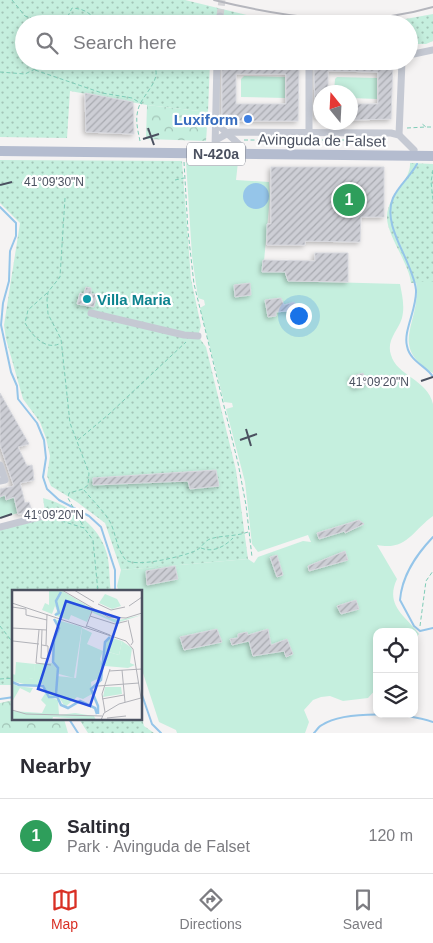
<!DOCTYPE html>
<meta charset="utf-8">
<style>
body{margin:0;font-family:Helvetica,sans-serif;background:#f2f2f3;color:#2b2b33}
.controls{position:absolute;right:15px;bottom:15px;display:grid;overflow:hidden;border-radius:10px;box-shadow:0 2px 8px #0003}
.controls button{width:45px;height:45px;display:grid;place-items:center;padding:0;border:0;border-bottom:1px solid #e1e1e2;background:#fff;color:#2b2b33;font:25px sans-serif}
.compass{position:absolute;left:313px;top:85px;width:45px;height:45px;border-radius:50%;background:#fff;box-shadow:0 2px 8px #0003;rotate:342deg}
.you{position:absolute;left:298px;top:315px;width:18px;height:18px;margin:-12px;border:4px solid #fff;border-radius:50%;background:#1a73e8;box-shadow:0 0 0 8px #1a73e833}
.badge{display:grid;place-items:center;width:32px;height:32px;border-radius:50%;background:#d93025;color:#fff;font-size:16px;font-weight:700}
.pin{position:absolute;translate:-50% -50%;border:2px solid #fff;box-shadow:0 1px 5px #0006}
.list{margin:0;padding:0;list-style:none}
h2{display:flex;justify-content:space-between;align-items:center;height:65px;margin:0;padding:0 20px;font-size:21px}
h2 small{font-size:16px;font-weight:400;color:#7c7c81}
.list li{display:grid;grid-template-columns:32px 1fr auto;gap:15px;align-items:center;box-sizing:border-box;height:75px;padding:0 20px;border-top:1px solid #e1e1e2}
.list b{display:block;font-size:19px;white-space:nowrap}
.list p{margin:0;font-size:16px;white-space:nowrap;color:#7c7c81}
.list em{font-size:16px;font-style:normal;color:#7c7c81}
.icon{flex:none;width:28px;height:28px;fill:none;stroke:currentColor;stroke-width:2;stroke-linecap:round;stroke-linejoin:round}
.map{position:relative;flex:none;width:433px;height:733px;overflow:hidden}
.search{position:absolute;background:#fff;box-shadow:0 2px 8px #0003;left:15px;right:15px;top:15px;height:55px;display:flex;align-items:center;gap:12px;box-sizing:border-box;padding:0 18px;border-radius:28px;color:#7c7c81;font-size:19px}
.sheet{height:140px;background:#fff}
nav{display:flex;justify-content:space-around;align-items:center;box-sizing:border-box;height:70px;border-top:1px solid #e1e1e2;background:#fff;font-size:14px;color:#7c7c81}
nav a{display:grid;justify-items:center;gap:2px}
nav .on{color:#d93025}
.map>svg:first-child{display:block}
</style>
<div class="map">
<svg width="433" height="733" viewBox="0 0 433 733">
<defs>
<pattern id="grass-dots" width="8" height="8" patternUnits="userSpaceOnUse" patternTransform="scale(1.25)"><rect width="8" height="8" fill="#c5efde"/><path d="M2 2h.1M6 6h.1" fill="none" stroke="#a2c4b7" stroke-width="1.8" stroke-linecap="round"/></pattern>
<pattern id="forest-crowns" width="20" height="18" patternUnits="userSpaceOnUse" patternTransform="scale(1.25)"><rect width="20" height="18" fill="#c5efde"/><path d="M2 6a3 3 0 1 1 6 0M12 15a3 3 0 1 1 6 0" fill="none" stroke="#a2c4b7"/></pattern>
<pattern id="building-hatch" width="6" height="6" patternUnits="userSpaceOnUse" patternTransform="scale(1.25)"><rect width="6" height="6" fill="#cdced5"/><path d="M-1 1l2-2M0 6l6-6M5 7l2-2" fill="none" stroke="#a8aab0"/></pattern>
<filter id="shadow"><feDropShadow dx="-2" dy="2" stdDeviation="2.5" flood-color="#0004"/></filter>
</defs>
<rect width="100%" height="100%" fill="#f5f3f3"/>
<g fill="url(#grass-dots)">
<polygon points="0,0 185,0 272,21 303,24 24,24 24,61 210,61 208,112 147,105 70,91 67,138 0,137"/>
<polygon points="433,14 433,41 426,44 409,44 409,24 378,24"/>
<polygon points="0,160 182,161 191,279 201,326 198,336 206,347 236,470 248,559 121,570 105,523 77,502 51,486 47,476 50,456 46,438 40,422 23,399 6,339 4,325 20,223 0,203"/>
<path d="M410 163 433 164V282L411 283C409 263 386 234 387 216 388 194 411 181 410 163Z"/>
<path d="M43 498C70 505 100 526 107 554 110 566 109 579 111 592H14V685H0V530L46 518Z"/>
<polygon points="141,714 144,726 154,733 88,733 79,719 141,719"/>
</g>
<g fill="url(#forest-crowns)">
<polygon points="147,105 208,112 206,141 146,139"/>
<polygon points="14,700 14,719 64,719 68,733 0,733 0,703"/>
</g>
<g fill="#c5efde">
<polygon points="244,76 285,77 285,98 241,97 241,79"/>
<polygon points="337,77 377,78 377,99 351,98 350,92 334,92 335,79"/>
<path d="M186 162H238L236 180 269 182 270 196 263 272H285L288 281 400 284C402 295 405 306 402 318 398 331 386 340 391 355 396 375 428 380 433 404V516C412 531 407 551 377 545L397 579C384 606 407 617 419 634L414 640V632H377V688L368 698 343 701 330 696 321 697 313 700 304 710 309 722 305 733H177L176 730 159 722 141 667V592H119L117 586 121 570 248 559 254 563 258 557 303 541 311 542 308 535 258 552 252 544 245 482 226 409 233 407 232 403 224 402 200 308 205 305 204 300 198 298 192 256Z"/>
<path d="M416 282H433V373C387 345 422 323 416 282Z"/>
<polygon points="3,489 6,499 14,496 18,513 0,518 0,497"/>
</g>
<circle fill="#95c5e9" cx="256" cy="196" r="13"/>
<g fill="none" stroke-linecap="round" stroke-linejoin="round">
<g stroke="#95c5e9" stroke-width="2">
<path d="M417 164C410 177 399 185 393 198 381 226 413 261 416 290 417 309 403 331 407 346 410 362 428 367 433 377"/>
<polyline points="0,207 16,223 16,236 10,251 9,281 3,303 1,325 11,372 17,386 18,399 37,423 44,440 46,458 43,477 47,489 59,500 89,516 101,527 115,570 115,592"/>
<path d="M433 537C416 555 402 575 400 600L414 626 420 631 433 628"/>
<polyline points="141,692 152,724 161,733"/>
<polyline points="0,699 14,697"/>
<polyline points="69,719 78,733"/>
<path d="M314 733C316 731 319 726 322 725 345 710 408 713 433 722"/>
</g>
</g>
<g fill="url(#building-hatch)" stroke="#d7d8de" fill-rule="evenodd" filter="url(#shadow)">
<path d="M228 61H294L299 67 298 121H222V67ZM236 74H286V104H236Z"/>
<polygon points="316,61 390,61 393,64 391,119 350,120 350,104 378,104 378,72 334,71 328,71 328,92 320,92 320,118 315,118 314,63"/>
<polygon points="85,93 133,102 134,134 86,132"/>
<polygon points="271,167 384,167 384,217 361,217 360,242 305,241 305,245 267,245 267,224 271,224"/>
<polygon points="315,253 348,253 348,282 288,281 285,272 262,272 263,260 315,261"/>
<polygon points="250,283 251,295 235,297 234,285"/>
<polygon points="86,287 91,288 91,294 97,294 94,307 77,304 80,293 84,294"/>
<polygon points="281,298 284,305 294,302 297,312 288,314 287,311 276,312 276,316 268,317 265,300"/>
<polygon points="363,373 367,384 354,388 350,377"/>
<polygon points="0,393 29,444 18,447 27,466 32,465 33,470 34,480 20,483 25,503 29,502 32,511 27,513 18,514 14,497 6,500 5,495 0,497 0,489 14,486 0,445"/>
<polygon points="216,470 219,486 190,489 188,481 93,485 93,478"/>
<polygon points="359,520 364,524 345,533 345,531 319,539 317,533"/>
<polygon points="345,551 348,560 309,571 308,566"/>
<polygon points="277,555 283,575 277,577 270,557"/>
<polygon points="175,566 178,579 147,585 146,571"/>
<polygon points="356,600 359,609 341,614 337,606"/>
<polygon points="217,629 222,642 184,650 180,637"/>
<polygon points="268,629 271,645 287,639 293,654 286,657 284,651 253,656 249,641 232,645 230,639 238,638 238,634 247,632 248,635"/>
</g>
<g fill="none" stroke-linecap="round" stroke-linejoin="round">
<polyline stroke="#d3d3d6" stroke-width="7" stroke-dasharray="7 3.5" stroke-linecap="butt" points="220,16 222,0"/>
<g stroke="#7eccb7" stroke-width="1" stroke-dasharray="4 2.5" stroke-linecap="butt">
<polyline points="12,0 25,16 51,24"/>
<path d="M58 24 65 22 72 8C85 9 91 13 98 24"/>
<polyline points="58,61 70,67 82,61"/>
<polyline points="171,61 178,61"/>
<polyline points="187,61 210,66"/>
<polyline points="35,70 102,93 132,98 142,104"/>
<polyline points="0,72 25,74 51,61"/>
<polyline points="427,127 433,127"/>
<polyline points="407,128 426,127 421,123"/>
<polyline points="244,140 363,140"/>
<path d="M140 141C138 131 135 120 138 110 141 94 168 77 150 61"/>
<polyline points="184,162 188,231 194,284 238,463 246,505 252,557"/>
<polyline points="433,170 431,182 433,200"/>
<polyline points="175,180 184,178"/>
<polyline points="65,198 60,277 48,292 47,300 48,314 61,339 70,423 89,473 88,485 83,489 69,493 68,498 84,528"/>
<path d="M47 293 28 310 25 323C32 335 44 350 59 344"/>
<polyline points="78,440 108,415 186,342"/>
<path d="M84 490C92 500 102 509 109 520 116 532 116 548 125 559 133 569 184 556 195 551 202 548 204 541 210 539 222 535 234 537 248 532"/>
<polyline points="49,517 84,528 93,540 98,592"/>
<path d="M201 548C213 553 224 547 233 538"/>
<polyline points="0,626 14,644"/>
<polyline points="420,626 426,581 433,571"/>
<polyline points="0,679 14,678"/>
</g>
<g stroke="#c5c9d3" stroke-width="7">
<polyline points="220,24 220,16"/>
<polyline points="409,55 433,50"/>
<polyline points="216,123 243,148"/>
<polyline points="309,132 309,61"/>
<polyline points="399,135 402,61"/>
<polyline points="216,140 230,132 391,133 399,135 414,150"/>
<polyline points="215,148 217,61"/>
<polyline points="91,313 184,335 198,336"/>
<polyline points="0,465 5,480 0,481"/>
<polyline points="0,527 43,516"/>
</g>
<polyline stroke="#b4bccf" stroke-width="10" points="0,151 433,156"/>
<path stroke="#b5b6bd" stroke-width="2" d="M214 0C287 18 359 29 433 7"/>
</g>
<path fill="none" stroke="#4b5160" stroke-width="2" d="M148 128 154 145M143 139 159 134M0 185 12 182M421 381 433 377M246 429 251 446M240 440 257 434M0 518 12 514"/>
<circle fill="#3f7fe0" stroke="#fff" stroke-width="2" cx="248" cy="119" r="5"/>
<circle fill="#0f9aa8" stroke="#fff" stroke-width="2" cx="87" cy="299" r="5"/>
<g text-anchor="middle" dominant-baseline="central" stroke-width="4.5" stroke-linejoin="round" paint-order="stroke">
<rect fill="#fff" stroke="#818590" stroke-width="1" x="187" y="142.5" width="58" height="23" rx="4"/>
<g font-size="14" font-weight="bold" fill="#4b5160">
<text x="216" y="154">N-420a</text>
</g>
<g font-size="15" font-weight="bold" fill="#366cbe" stroke="#fff" text-anchor="end">
<text x="238" y="119">Luxiform</text>
</g>
<g font-size="15" fill="#4b5160" stroke="#fff">
<text transform="translate(322 140) rotate(1)">Avinguda de Falset</text>
</g>
<g font-size="15" font-weight="bold" fill="#0d838f" stroke="#fff" text-anchor="start">
<text x="97" y="299">Villa Maria</text>
</g>
</g>
<g transform="translate(12 590)">
<rect width="130" height="130" fill="#f5f3f3"/>
<path d="M37 0H49L94 27 107 30 130 25 104 33 79 22 75 32 59 25 57 30 42 25 45 21 43 16 40 24 30 20 33 13 37 15ZM93 4 105 9 109 16 100 19 87 13ZM42 29 70 37 62 88 47 84 41 71 42 50 48 39ZM97 47 110 51 107 65 93 61 92 52ZM40 73 46 80 45 107H38L31 94 20 96 0 91V84L21 89 23 74ZM0 93 5 96 21 98 18 103 8 98 0 112ZM34 102 37 107 46 110 47 125 63 123 82 126 84 130 41 127 40 130H0V121L30 123 34 115 29 110Z" fill="#c5efde"/>
<path d="M93 97H109L110 104 91 107Z" fill="#c5efde"/>
<path d="M70 38 80 43 75 54 91 61 88 69 91 76 89 87 79 92 80 104 71 109 65 107 53 117 45 104V86L64 88ZM110 51 120 58 118 73 123 75 116 78 93 76 90 69 93 61 107 65ZM4 72 23 74 22 89 3 87Z" fill="#c5efde"/>
<path fill="none" stroke="#95c5e9" stroke-width="2.5" d="M43 25 47 23 44 11 49 2M42 29 47 38 42 50 41 72 46 78 44 104 49 115 56 118 68 111 83 118 85 124M0 92 7 95 31 96 37 107H45M86 124V116L79 99 89 90 93 52 98 47"/>
<path fill="none" stroke="#b1b2b8" stroke-width="1" d="M50 0 96 27 114 28 130 23M62 0 82 12M0 13 114 51 121 59 129 108M86 14 99 20 113 17M117 16 130 7M0 17 14 19V25L35 30M78 26 103 34 115 31M116 30 121 52 119 55M75 36 98 45M74 37 80 21M0 38 35 40M27 40 24 73 39 75M1 51 27 54M30 55 36 56V69L29 68 30 40M34 55 35 24M110 80 113 112M97 81 130 79M86 96 127 93M90 109 112 105M0 120 14 124 90 126M93 122 90 104 98 79M95 128 114 126M89 130 92 123 107 114 129 108"/>
<path fill="#244cde" fill-opacity="0.15" stroke="#244cde" stroke-width="2.5" d="M54 11 107 28 78 116 26 99Z"/>
<rect width="130" height="130" fill="none" stroke="#4b5160" stroke-width="2.5"/>
</g>
<g font-size="12" text-anchor="middle" fill="#4b5160" stroke="#fff" stroke-width="4.5" stroke-linejoin="round" paint-order="stroke">
<text x="54" y="186">41°09'30"N</text>
<text x="379" y="386">41°09'20"N</text>
<text x="54" y="519">41°09'20"N</text>
</g>
</svg>
<div class="controls">
<button><svg class="icon" aria-label="locate" viewBox="0 0 24 24"><circle cx="12" cy="12" r="6"/><path d="M12 2v4M12 18v4M2 12h4M18 12h4"/></svg></button>
<button><svg class="icon" aria-label="layers" viewBox="0 0 24 24"><path d="M12 4l9 5-9 5-9-5zM3 14l9 5 9-5"/></svg></button>
</div>
<svg class="compass" viewBox="-18 -18 36 36"><path d="M0-13l5 13h-10z" fill="#e53935"/><path d="M0 13l5-13h-10z" fill="#7c7c81"/></svg>
<div class="you"></div>
<div class="pin badge" style="left:349px;top:200px;background:#2e9e5b">1</div>
<div class="search"><svg class="icon" aria-label="search" viewBox="0 0 24 24"><circle cx="10" cy="10" r="6"/><path d="M15 15l6 6"/></svg>Search here</div>
</div>
<section class="sheet">
<h2>Nearby<small></small></h2>
<ul class="list">
<li><span class="badge" style="background:#2e9e5b">1</span><div><b>Salting</b><p>Park · Avinguda de Falset</p></div><em>120 m</em></li>
</ul>
</section>
<nav>
<a class="on"><svg class="icon" aria-label="map" viewBox="0 0 24 24"><path d="M3 6l6-2 6 2 6-2v14l-6 2-6-2-6 2zM9 4v14M15 6v14"/></svg>Map</a>
<a><svg class="icon" aria-label="directions" viewBox="0 0 24 24"><path d="M12 3l9 9-9 9-9-9zM9 14v-3h6M13 9l2 2-2 2"/></svg>Directions</a>
<a><svg class="icon" aria-label="saved" viewBox="0 0 24 24"><path d="M7 4h10v16l-5-4-5 4z"/></svg>Saved</a>
</nav>
